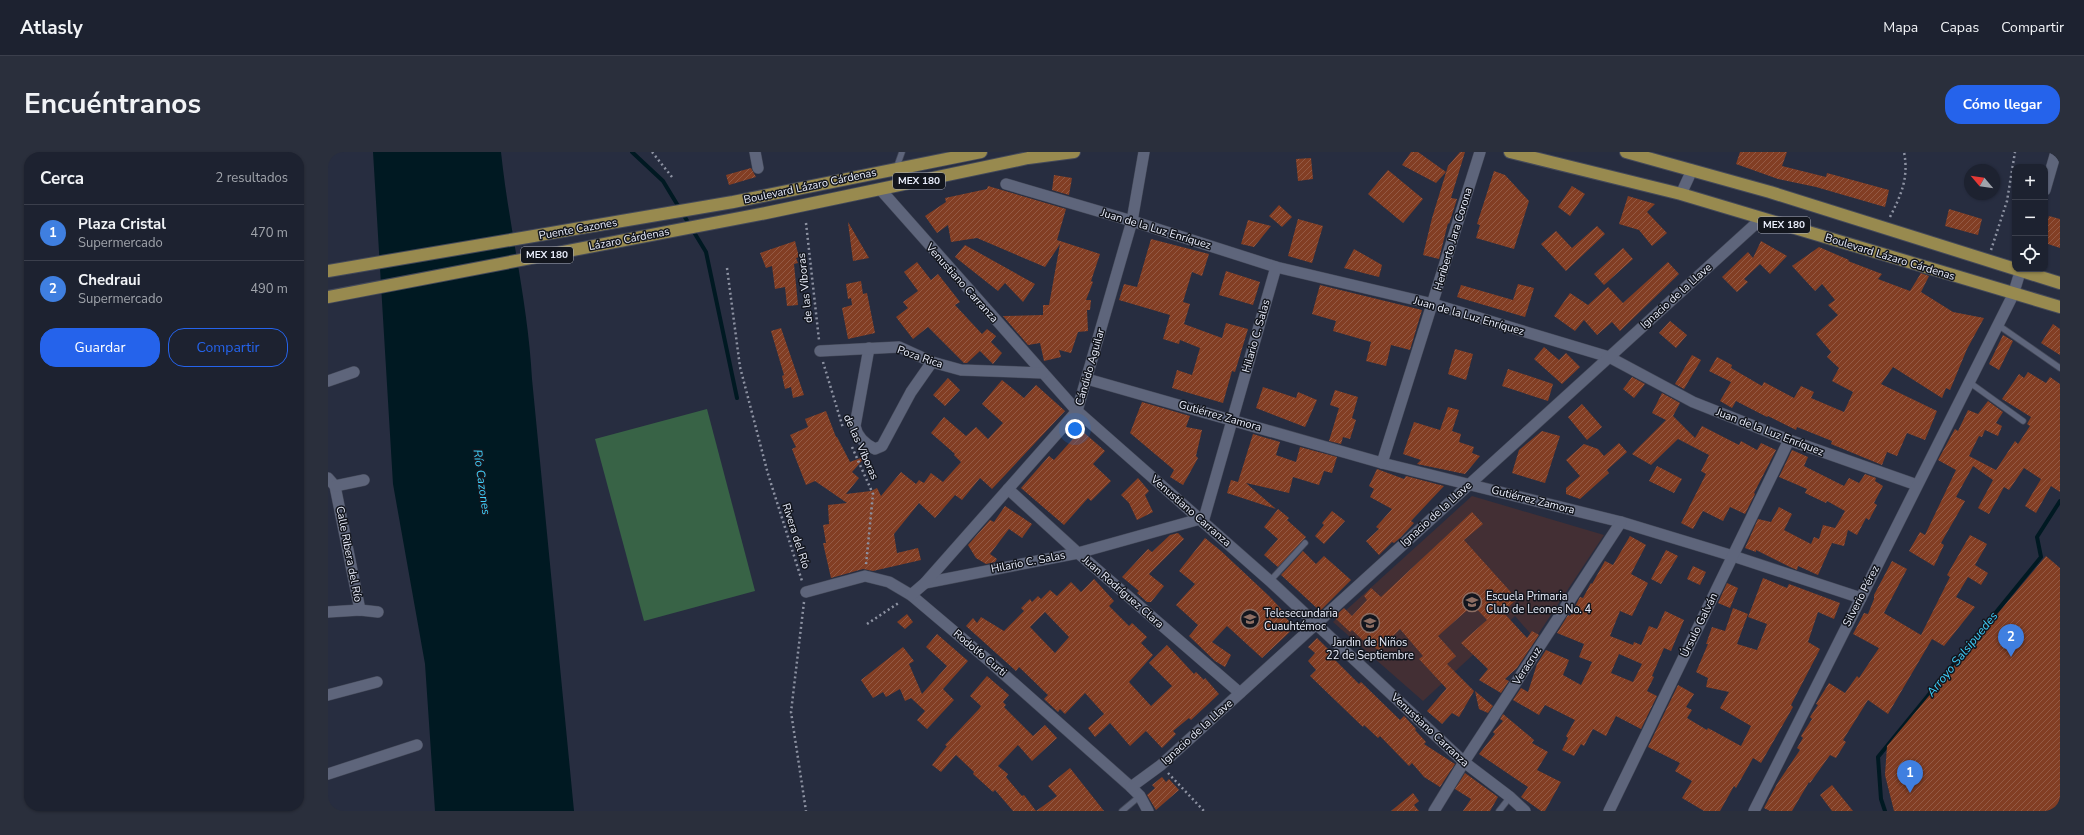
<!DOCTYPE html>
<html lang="es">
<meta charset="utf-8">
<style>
body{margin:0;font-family:"Nunito Sans",sans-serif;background:#2a2f3c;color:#f1f3f6}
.controls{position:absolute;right:12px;top:12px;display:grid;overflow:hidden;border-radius:8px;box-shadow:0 1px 3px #0004}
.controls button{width:36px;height:36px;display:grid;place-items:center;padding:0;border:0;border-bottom:1px solid #3b3f4c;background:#1d2230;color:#f1f3f6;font:20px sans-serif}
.compass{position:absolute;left:1636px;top:12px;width:36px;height:36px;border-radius:50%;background:#1d2230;box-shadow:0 1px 3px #0004;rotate:299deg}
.you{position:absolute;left:747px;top:277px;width:14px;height:14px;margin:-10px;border:3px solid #fff;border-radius:50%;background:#1a73e8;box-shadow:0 0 0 6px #1a73e833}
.badge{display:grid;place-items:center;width:26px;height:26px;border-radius:50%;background:#2563eb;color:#fff;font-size:13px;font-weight:700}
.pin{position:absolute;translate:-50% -33px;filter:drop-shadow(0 1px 2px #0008)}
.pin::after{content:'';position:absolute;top:21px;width:14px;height:12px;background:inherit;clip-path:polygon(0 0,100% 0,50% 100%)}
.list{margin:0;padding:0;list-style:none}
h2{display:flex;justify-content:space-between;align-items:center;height:52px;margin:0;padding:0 16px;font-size:17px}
h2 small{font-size:13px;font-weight:400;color:#a0a4ab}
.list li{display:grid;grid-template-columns:26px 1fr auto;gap:12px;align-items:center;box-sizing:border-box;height:56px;padding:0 16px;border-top:1px solid #3b3f4c}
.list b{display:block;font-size:15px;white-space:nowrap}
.list p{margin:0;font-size:13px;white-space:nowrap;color:#a0a4ab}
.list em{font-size:13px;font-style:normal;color:#a0a4ab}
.actions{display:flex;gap:8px;padding:12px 16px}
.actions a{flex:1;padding:9px 0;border:1px solid #2563eb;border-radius:16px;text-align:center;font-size:14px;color:#2563eb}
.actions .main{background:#2563eb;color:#fff}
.icon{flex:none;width:22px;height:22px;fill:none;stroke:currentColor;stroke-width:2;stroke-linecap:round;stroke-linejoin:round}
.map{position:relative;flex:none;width:1732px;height:659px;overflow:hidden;border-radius:16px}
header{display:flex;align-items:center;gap:24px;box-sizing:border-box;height:56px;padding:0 20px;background:#1d2230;border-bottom:1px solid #3b3f4c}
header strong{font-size:19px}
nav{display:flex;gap:22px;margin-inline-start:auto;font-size:14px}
.intro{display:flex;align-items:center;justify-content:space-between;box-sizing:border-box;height:96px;padding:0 24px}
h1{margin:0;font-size:28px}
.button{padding:10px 18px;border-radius:16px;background:#2563eb;color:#fff;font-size:14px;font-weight:700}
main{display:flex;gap:24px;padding:0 24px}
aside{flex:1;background:#1d2230;border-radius:16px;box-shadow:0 1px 3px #0004}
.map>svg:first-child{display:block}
</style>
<header>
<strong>Atlasly</strong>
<nav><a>Mapa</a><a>Capas</a><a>Compartir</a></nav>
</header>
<div class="intro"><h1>Encuéntranos</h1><a class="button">Cómo llegar</a></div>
<main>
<aside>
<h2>Cerca<small>2 resultados</small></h2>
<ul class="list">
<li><span class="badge" style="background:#3f7fe0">1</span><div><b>Plaza Cristal</b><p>Supermercado</p></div><em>470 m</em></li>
<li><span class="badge" style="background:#3f7fe0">2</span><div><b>Chedraui</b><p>Supermercado</p></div><em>490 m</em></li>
</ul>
<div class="actions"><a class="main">Guardar</a><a>Compartir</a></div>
</aside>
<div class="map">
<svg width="1732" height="659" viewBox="0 0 1732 659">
<defs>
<pattern id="building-hatch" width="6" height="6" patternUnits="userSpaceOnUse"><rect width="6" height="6" fill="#823e24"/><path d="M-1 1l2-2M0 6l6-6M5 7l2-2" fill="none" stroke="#945a45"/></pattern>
</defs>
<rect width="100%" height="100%" fill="#272d40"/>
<polygon fill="#432f34" points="1144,344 1276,383 1207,487 1187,464 1095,549 1005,470"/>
<polygon fill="#386346" points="379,257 427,439 316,469 267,287"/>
<path fill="#001922" d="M45 0H173C181 76 200 150 204 227L246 659H107L97 512 65 332Z"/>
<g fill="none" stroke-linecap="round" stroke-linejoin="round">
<g stroke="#001922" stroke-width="4">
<polyline points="304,0 335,29 378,100 409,246"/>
<polyline points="1557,659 1553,647 1550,605 1713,405 1709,385 1732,349"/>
</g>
</g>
<g fill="url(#building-hatch)" fill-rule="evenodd">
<polygon points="1083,0 1090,0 1118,20 1108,31 1074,13"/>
<polygon points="1132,0 1137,0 1123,46 1129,47 1121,72 1120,71 1111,107 1095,103 1104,66 1120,14"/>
<polygon points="1412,0 1459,0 1454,14 1498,25 1499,21 1561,38 1557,55 1488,35 1450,27 1408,12"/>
<polygon points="983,6 985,27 970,29 968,7"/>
<polygon points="423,16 428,25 401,33 398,23"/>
<polygon points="1060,18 1095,47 1075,71 1040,42"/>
<polygon points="1166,19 1177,23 1201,49 1186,97 1148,86 1152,73 1149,72"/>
<polygon points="726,23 744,26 741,43 724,38"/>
<polygon points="660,34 738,57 729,88 772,102 763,129 765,130 758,148 763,148 762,158 759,158 760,179 750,180 743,201 731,198 733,205 716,209 712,191 700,193 675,164 715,163 715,153 721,153 732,92 717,115 649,86 623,90 620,73 609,81 597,64 618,50 617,46 659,37"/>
<polygon points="1244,34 1257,42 1242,64 1230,55"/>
<polygon points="1300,44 1327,52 1319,60 1339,81 1324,94 1311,78 1291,72"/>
<polygon points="951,53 964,65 954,75 941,64"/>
<polygon points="1621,57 1654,67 1650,83 1617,74"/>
<polygon points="1721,64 1732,67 1732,96 1717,91 1717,78"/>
<polygon points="970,67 995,74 984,111 960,104"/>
<polygon points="920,68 943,74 926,95 913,92"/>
<polygon points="520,70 541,106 525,109"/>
<polygon points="1269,74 1277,82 1238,119 1213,92 1228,79 1244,96"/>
<polygon points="823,87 881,102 874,124 864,120 855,150 862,152 856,172 894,186 898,171 920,177 907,220 904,219 895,251 844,236 849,218 864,223 872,196 852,188 851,192 835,187 842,163 791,148 796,132 809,135"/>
<polygon points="467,89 471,105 468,106 470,111 466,112 470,153 459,154 457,135 447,137 444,114 438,116 432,101"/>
<polygon points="1433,89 1459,104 1442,122 1432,112 1416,127 1420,130 1409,140 1394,125 1420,100 1425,106"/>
<polygon points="637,93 707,132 695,150 677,131 670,139 627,105"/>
<polygon points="1491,95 1521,108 1520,109 1554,122 1550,127 1582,139 1593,121 1601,124 1593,140 1625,160 1656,166 1639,197 1622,238 1618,236 1614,246 1565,215 1553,232 1609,259 1597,288 1579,281 1569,304 1559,300 1554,313 1503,292 1504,289 1469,275 1468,278 1440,264 1439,265 1408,249 1404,256 1392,249 1403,230 1381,219 1389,205 1404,213 1403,216 1434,234 1436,230 1466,246 1473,234 1486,240 1483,246 1516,260 1525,240 1504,229 1511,216 1499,205 1503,200 1488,182 1510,163 1500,153 1507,148 1494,132 1487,139 1464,114"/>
<polygon points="1295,96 1305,107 1276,133 1266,122"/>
<polygon points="1026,97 1054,113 1051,125 1016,116"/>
<polygon points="589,110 603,128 610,122 632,150 627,153 654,182 659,177 668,184 663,190 674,201 665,212 652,199 639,211 636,211 600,175 585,187 568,165 580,156 575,150 590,139 576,120"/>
<polygon points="1340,110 1351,122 1292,179 1284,170 1269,183 1256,168 1247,179 1226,164 1242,141 1260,153 1280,135 1295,151"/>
<polygon points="898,119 932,130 925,153 891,143"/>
<polygon points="533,129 535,142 539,141 547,181 520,187 514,156 524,153 523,146 520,147 518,132"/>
<polygon points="1190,132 1206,136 1197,165 1129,145 1133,133 1185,148"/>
<polygon points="992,133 1094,158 1082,198 1063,193 1058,214 1038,209 1043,190 1005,179 1008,169 984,162"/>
<polygon points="1342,169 1359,183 1348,196 1331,181"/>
<polygon points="1725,172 1732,177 1732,203 1713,191"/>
<polygon points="453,176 476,243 465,246 463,235 457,237 454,224 456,223 443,179"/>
<polygon points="1675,183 1685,189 1671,218 1661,212"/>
<polygon points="1216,195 1231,208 1238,201 1252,215 1234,232 1206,207"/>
<polygon points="1127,197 1145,202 1138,228 1120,222"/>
<polygon points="1364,203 1373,208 1356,237 1347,232"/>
<polygon points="1180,217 1225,232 1220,249 1174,234"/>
<polygon points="1700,220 1718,231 1722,225 1732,232 1732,340 1723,334 1708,361 1697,354 1713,327 1696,316 1681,338 1676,335 1661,362 1650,356 1665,328 1645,314 1628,345 1637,349 1613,391 1616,393 1606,414 1581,399 1592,380 1597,383 1628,318 1610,308 1627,277 1630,279 1640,258 1650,262 1660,249 1675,260 1668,271 1674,274 1670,284 1657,278 1654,285 1651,284 1641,304 1668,318 1687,289 1690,292 1702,274 1699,272 1703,265 1674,247 1691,222 1696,226"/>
<polygon points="1304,225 1317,232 1306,246 1295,237"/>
<polygon points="620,226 632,238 617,254 605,243"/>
<polygon points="674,228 696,246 708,233 737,259 664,337 652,326 634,348 627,343 607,366 591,351 566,382 569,401 590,396 593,408 545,419 535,417 503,426 495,391 498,391 495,373 501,372 500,353 519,351 487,329 478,333 464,297 468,295 462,283 480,275 477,267 498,259 508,285 509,285 522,310 538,304 524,320 531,326 518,342 543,339 549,336 553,344 573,320 588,332 591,328 596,331 603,321 615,330 633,310 626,303 627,302 603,281 616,265 638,284 648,275 660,287 675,271 654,252"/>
<polygon points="935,235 968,246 970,240 989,248 977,275 928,256"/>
<polygon points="1007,238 1030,245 1024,266 1028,268 1022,287 1015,285 1013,292 1001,289 1011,256 1002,253"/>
<polygon points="1334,241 1352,251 1345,264 1367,286 1374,274 1411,293 1413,289 1429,298 1433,291 1448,298 1426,341 1427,342 1417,362 1402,355 1395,369 1375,359 1365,377 1353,371 1378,322 1373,319 1381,303 1350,287 1323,313 1304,302 1338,268 1324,261"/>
<polygon points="814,250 862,264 858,275 874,278 868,304 870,306 855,333 842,325 846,318 802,281"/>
<polygon points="1254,252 1274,275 1259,288 1240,265"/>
<polygon points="1120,255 1131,258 1124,279 1133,282 1131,290 1146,295 1144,301 1152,304 1137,322 1089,312 1093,308 1075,302 1086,270 1112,278"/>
<polygon points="753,278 777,299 765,312 783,329 763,349 760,346 736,373 693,336 721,304 726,308"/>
<polygon points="1214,279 1232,284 1217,331 1184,321 1191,298"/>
<polygon points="925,282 952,290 948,303 968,310 972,295 1009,305 1004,321 996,319 991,333 965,325 961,341 918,331 948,357 899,341 903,328 910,330"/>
<polygon points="1291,291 1299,300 1279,318 1281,321 1252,347 1238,342 1238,336 1252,324 1238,308 1256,292 1270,297 1276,304"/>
<polygon points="1464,298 1480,305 1476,314 1516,334 1521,326 1531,331 1537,322 1548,326 1547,329 1555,334 1546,351 1549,353 1541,368 1538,366 1529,383 1520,378 1516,394 1504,391 1490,423 1470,414 1469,418 1462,415 1428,398 1428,400 1417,396 1430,367 1443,370 1451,355 1464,362 1456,378 1483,392 1486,385 1491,387 1495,373 1507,376 1517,359 1499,349 1498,351 1477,341 1479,337 1451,325"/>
<polygon points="1329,314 1354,327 1346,341 1321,329"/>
<polygon points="1049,317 1076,327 1078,324 1116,334 1083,369 1086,371 1073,385 1066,391 1064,390 1051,403 1038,389 1051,377 1048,375 1064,357 1042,345 1046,337 1041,334"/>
<polygon points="810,326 821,339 817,343 825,360 809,368 801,351 793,343"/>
<polygon points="677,354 704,372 694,386 681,377 662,402 669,407 667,410 658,412 648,406 640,393 662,368 666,370"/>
<polygon points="950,357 961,366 959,368 978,385 950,415 936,403 950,387 936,375"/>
<polygon points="1004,359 1017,369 996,392 987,384 996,373 994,371"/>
<polygon points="1144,360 1155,372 1136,388 1189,447 1175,460 1199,486 1204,479 1211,483 1189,516 1177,527 1181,529 1173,541 1151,528 1160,517 1133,491 1159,468 1145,453 1110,484 1128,504 1119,512 1146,539 1131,565 1124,561 1114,572 1099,559 1118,537 1118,536 1091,507 1095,504 1072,477 1051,499 1041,490 1039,492 1024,478 1022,480 1006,465 1016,456 1024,464 1039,448 1036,444 1043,436 1053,445"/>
<polygon points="850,381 856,387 821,422 836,434 823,450 819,450 809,441 811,439 794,425 820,397 824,400 842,383"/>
<polygon points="1642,383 1659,392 1647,413 1660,421 1653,433 1640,425 1628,445 1647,455 1616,494 1604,487 1560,562 1540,548 1515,588 1518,590 1508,606 1502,603 1482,631 1481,630 1464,659 1442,659 1436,656 1449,632 1472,598 1469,596 1475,586 1473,584 1484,567 1482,565 1490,553 1488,552 1501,531 1517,541 1529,524 1531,526 1551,496 1525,482 1536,461 1540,462 1546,447 1546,443 1564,409 1579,417 1556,461 1593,483 1622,425 1619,423"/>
<path d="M1302 384 1318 393 1303 422 1320 431 1304 464 1292 459 1282 484 1305 493 1306 490 1313 493 1321 474 1329 477 1337 459 1356 468 1343 499 1336 496 1324 524 1326 525 1319 539 1329 544 1313 577 1288 564 1278 584 1265 577 1256 594 1253 592 1246 604 1234 598 1240 586 1238 584 1247 568 1217 553 1211 563 1185 548 1193 536 1200 540 1209 512 1218 498 1241 508 1235 523 1253 533 1264 510 1251 505 1256 492 1229 481 1240 463 1242 464 1252 445 1255 446 1263 431 1264 432 1277 409 1285 413ZM1291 502 1314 512 1305 530 1283 521Z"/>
<polygon points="877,386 893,399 941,444 955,459 953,461 967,475 934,506 899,474 884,490 903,503 897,515 887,509 861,484 870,473 848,453 867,432 851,419"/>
<polygon points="1338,398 1350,404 1333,432 1323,427"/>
<polygon points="975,399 988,412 996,404 1023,428 992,459 953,423"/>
<polygon points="1718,404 1732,416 1732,659 1566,659 1557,623 1559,594"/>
<polygon points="1365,414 1378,420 1372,433 1359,427"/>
<polygon points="1435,426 1459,436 1461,432 1512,451 1506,467 1490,460 1480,490 1492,497 1463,553 1465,555 1433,611 1425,606 1408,636 1406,634 1392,659 1376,659 1354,646 1364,629 1347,619 1352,611 1320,595 1350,533 1366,542 1358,555 1364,558 1359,566 1379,578 1380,576 1413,594 1423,574 1392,556 1401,540 1378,535 1380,526 1368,520 1380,492 1378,492 1384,475 1397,479 1405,456 1420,462 1409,492 1429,498 1439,472 1420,465"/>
<path d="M766 427 786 449 781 454 801 474 804 471 819 485 813 491 825 503 801 530 823 554 844 534 821 511 839 493 866 522 868 520 876 528 877 526 891 542 863 568 861 566 845 579 848 582 834 596 818 579 802 594 782 571 767 585 760 576 776 562 757 541 737 562 732 557 730 560 716 547 720 543 691 515 688 519 638 474 645 466 649 471 653 465 676 479 696 459 693 456 702 447 704 450 710 444 713 447 722 438 729 444 743 430 753 440ZM717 460 741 485 727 501 702 475Z"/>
<polygon points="1399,431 1410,436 1402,456 1390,451"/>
<polygon points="579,462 585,470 577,477 569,470"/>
<polygon points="609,482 640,509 615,537 626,548 599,577 589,568 597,559 583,546 577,549 572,537 558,545 555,540 545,546 533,528 575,495 586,509 581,512 594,542 619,514 598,495"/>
<polygon points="989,486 1004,501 1002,503 1031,532 1033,530 1072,568 1076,564 1078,566 1088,577 1087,578 1098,590 1096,592 1127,612 1112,635 1096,625 1084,611 1081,614 1052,584 1050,586 1036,573 1035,575 982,524 988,518 980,509 987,501 980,495"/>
<polygon points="659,524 681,543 675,550 678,553 676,555 705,584 717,573 729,586 704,609 690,593 670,614 680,622 678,625 694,644 696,643 708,659 729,644 720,634 742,616 776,659 685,659 667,638 665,640 645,622 646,620 628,603 613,620 604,613 619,594 617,593 651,557 653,554 642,544"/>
<polygon points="1147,539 1165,554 1160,561 1151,557"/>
<polygon points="1175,562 1206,588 1204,591 1220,600 1209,618 1233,630 1217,659 1213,659 1193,645 1200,635 1151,602 1167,582 1165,580 1175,569 1172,567"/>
<polygon points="1137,621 1170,645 1162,659 1135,659 1143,647 1127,637"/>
<polygon points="834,625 838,630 841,627 851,638 828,658 819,643 827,636 824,633"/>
<polygon points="1504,633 1525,659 1504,659 1492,643"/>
<polygon points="1085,641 1091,649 1086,653 1091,659 1063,659"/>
</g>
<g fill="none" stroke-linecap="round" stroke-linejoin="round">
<defs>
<g id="lane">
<polyline points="570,33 568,17 574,0"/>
<polyline points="1670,173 1732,216"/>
<polyline points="1641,230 1695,269"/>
<polyline points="942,429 977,391"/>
<polyline points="794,659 812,644"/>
<polyline points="1171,659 1182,645"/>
</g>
<g id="street">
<polyline points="427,0 430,16"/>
<polyline points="678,32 804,69 948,115 1105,152 1281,205 1365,250 1461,288 1589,333"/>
<polyline points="552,37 749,259 942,429 1136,610 1182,645 1197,659"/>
<polyline points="1717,38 1728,0"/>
<polyline points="1353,42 1364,18"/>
<path d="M541 196 527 274C529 285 537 292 547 297L554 294 583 240 604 210"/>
<polyline points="492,199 571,195 604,210 633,218 715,221"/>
<polyline points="759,227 1054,311 1293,370 1405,404 1533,446"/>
<polyline points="0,229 26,220"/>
<polyline points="1054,311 1152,0"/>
<polyline points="0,326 7,334 32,458"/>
<polyline points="7,334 36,328"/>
<polyline points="680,337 750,401 912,541"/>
<polyline points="875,370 948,115"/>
<polyline points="597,431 750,401 872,367"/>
<polyline points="478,440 537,424 561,430 583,443 661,509 803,635 812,644 820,659"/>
<polyline points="583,443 597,431 749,259 804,69 816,0"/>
<polyline points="0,460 32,458 50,460"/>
<polyline points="0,543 49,530"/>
<polyline points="0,622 89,593"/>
<polyline points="803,635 833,613 1434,66"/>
<polyline points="1106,659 1136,610 1293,370"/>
<polyline points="1281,659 1461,288"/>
<polyline points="1426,659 1685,143 1693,117"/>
</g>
<g id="primary">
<polyline points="1182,0 1353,42 1732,155"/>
<polyline points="1298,0 1442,40 1732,131"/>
<polyline points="0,119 405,50 653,0"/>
<polyline points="0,145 438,61 700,6 746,0"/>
</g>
</defs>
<use href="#lane" stroke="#444959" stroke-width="7"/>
<use href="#street" stroke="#444959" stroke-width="12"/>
<use href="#primary" stroke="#444959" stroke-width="14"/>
<g stroke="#8d92a2" stroke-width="2.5" stroke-dasharray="2 3" stroke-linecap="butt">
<polyline points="324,0 344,25"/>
<path d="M1562 65C1573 43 1581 26 1576 0"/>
<polyline points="478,71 491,188"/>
<polyline points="1663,98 1679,49 1687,0"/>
<polyline points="399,116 412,215 440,322 474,429"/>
<polyline points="495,210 515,276"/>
<polyline points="524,295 545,342 538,413"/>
<polyline points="476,450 463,560 478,659"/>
<polyline points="539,472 572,450"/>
<polyline points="840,621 876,659"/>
</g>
<use href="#lane" stroke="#5e657b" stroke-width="5.5"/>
<use href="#street" stroke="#5e657b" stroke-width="11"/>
<use href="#primary" stroke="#988a4f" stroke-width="12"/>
</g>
<defs>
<symbol id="school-ring" viewBox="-11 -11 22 22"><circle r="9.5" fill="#13161e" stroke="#8d6e63" stroke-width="1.5"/><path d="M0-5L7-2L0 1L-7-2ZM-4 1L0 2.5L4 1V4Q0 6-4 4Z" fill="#8d6e63"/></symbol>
</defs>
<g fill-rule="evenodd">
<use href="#school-ring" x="1133" y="439" width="22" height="22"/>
<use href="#school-ring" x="911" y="456" width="22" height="22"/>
<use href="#school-ring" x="1031" y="460" width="22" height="22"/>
</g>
<g text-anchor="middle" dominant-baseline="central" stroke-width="3" stroke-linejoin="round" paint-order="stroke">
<g fill="#13161e" stroke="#aaadb9" stroke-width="1">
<rect x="565" y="21" width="52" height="16" rx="3"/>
<rect x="1430" y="65" width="52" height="16" rx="3"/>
<rect x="193" y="95" width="52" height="16" rx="3"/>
</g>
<g font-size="10" font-weight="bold" fill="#eaeefc">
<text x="591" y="29">MEX 180</text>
<text x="1456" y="73">MEX 180</text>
<text x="219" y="103">MEX 180</text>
</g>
<g font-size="11" fill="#eaeefc" stroke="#13161e">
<text transform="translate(482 34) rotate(-12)">Boulevard Lázaro Cárdenas</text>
<text transform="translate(250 77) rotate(-10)">Puente Cazones</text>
<text transform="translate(828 77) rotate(17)">Juan de la Luz Enríquez</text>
<text transform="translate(301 87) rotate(-11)">Lázaro Cárdenas</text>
<text transform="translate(1125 87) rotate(-73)">Heriberto Jara Corona</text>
<text transform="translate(1562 105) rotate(17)">Boulevard Lázaro Cárdenas</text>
<text transform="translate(634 131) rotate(48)">Venustiano Carranza</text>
<text transform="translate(477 136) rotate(-96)">de las Víboras</text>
<text transform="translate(1348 144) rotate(-42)">Ignacio de la Llave</text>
<text transform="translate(1141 164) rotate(16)">Juan de la Luz Enríquez</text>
<text transform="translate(928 184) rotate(-74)">Hilario C. Salas</text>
<text transform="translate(592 205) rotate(19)">Poza Rica</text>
<text transform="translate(762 215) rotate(-74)">Cándido Aguilar</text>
<text transform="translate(892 264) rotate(16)">Gutiérrez Zamora</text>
<text transform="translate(1442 280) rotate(21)">Juan de la Luz Enríquez</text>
<text transform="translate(533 295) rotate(66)">de las Viboras</text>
<text transform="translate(1205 348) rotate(14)">Gutiérrez Zamora</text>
<text transform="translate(863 359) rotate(41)">Venustiano Carranza</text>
<text transform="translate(1108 362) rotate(-42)">Ignacio de la Llave</text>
<text transform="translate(468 384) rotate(72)">Rivera del Río</text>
<text transform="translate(21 402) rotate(79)">Calle Ribera del Río</text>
<text transform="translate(700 410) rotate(-11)">Hilario C. Salas</text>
<text transform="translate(795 440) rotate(41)">Juan Rodríguez Clara</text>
<text transform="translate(1533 444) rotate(-63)">Silverio Pérez</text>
<text transform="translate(1371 473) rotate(-64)">Úrsulo Galván</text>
<text transform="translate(652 501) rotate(40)">Rodolfo Curti</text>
<text transform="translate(1199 514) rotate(-57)">Veracruz</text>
<text transform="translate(1102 578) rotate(43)">Venustiano Carranza</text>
<text transform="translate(869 580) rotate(-42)">Ignacio de la Llave</text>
</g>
<g font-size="11" fill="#eaeefc" stroke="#13161e" text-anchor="start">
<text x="1158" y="444">Escuela Primaria<tspan x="1158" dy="13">Club de Leones No. 4</tspan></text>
<text x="936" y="461">Telesecundaria<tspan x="936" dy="13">Cuauhtémoc</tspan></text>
<text x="1042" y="490" text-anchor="middle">Jardin de Niños<tspan x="1042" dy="13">22 de Septiembre</tspan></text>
</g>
<g font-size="12" font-style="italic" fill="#40d0fb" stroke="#13161e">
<text transform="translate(154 330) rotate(82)">Río Cazones</text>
<text transform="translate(1634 502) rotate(-51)">Arroyo Salsipuedes</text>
</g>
</g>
</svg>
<div class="controls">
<button>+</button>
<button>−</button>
<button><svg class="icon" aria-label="locate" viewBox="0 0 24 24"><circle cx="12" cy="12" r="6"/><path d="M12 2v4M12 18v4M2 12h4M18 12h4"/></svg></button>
</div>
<svg class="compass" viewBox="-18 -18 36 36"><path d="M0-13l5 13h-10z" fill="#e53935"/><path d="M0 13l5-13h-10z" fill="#a0a4ab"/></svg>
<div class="you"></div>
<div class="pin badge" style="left:1582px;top:641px;background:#3f7fe0">1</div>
<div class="pin badge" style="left:1683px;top:505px;background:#3f7fe0">2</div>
</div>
</main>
